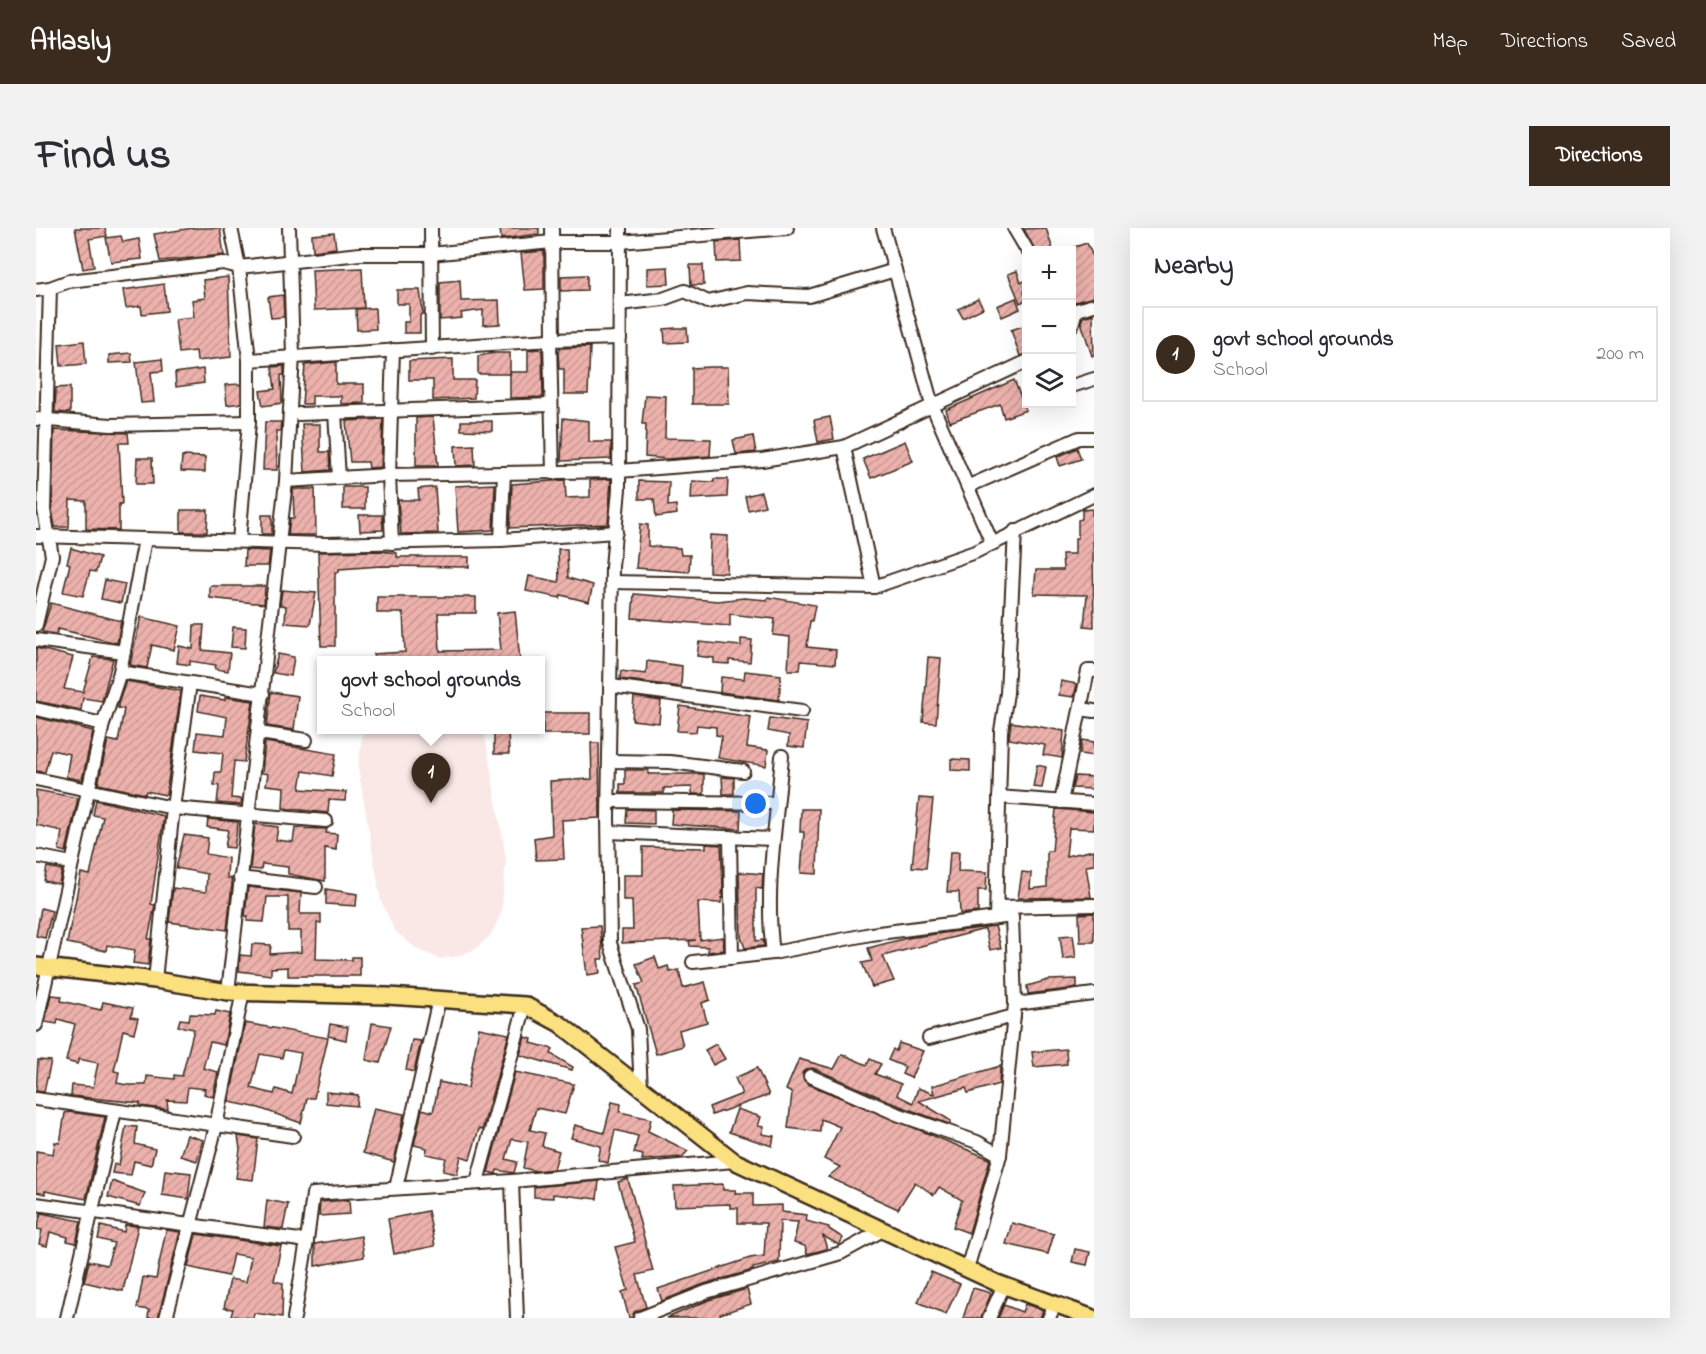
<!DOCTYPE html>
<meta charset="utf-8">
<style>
body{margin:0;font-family:"Indie Flower",sans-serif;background:#f2f2f3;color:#2b2b33}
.controls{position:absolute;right:18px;top:18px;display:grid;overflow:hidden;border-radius:0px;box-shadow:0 6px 24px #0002}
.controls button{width:54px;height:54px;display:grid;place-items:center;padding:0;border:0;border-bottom:2px solid #e1e1e2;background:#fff;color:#2b2b33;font:30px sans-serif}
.you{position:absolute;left:720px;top:576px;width:21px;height:21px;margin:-15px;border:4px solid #fff;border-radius:50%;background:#1a73e8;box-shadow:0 0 0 9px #1a73e833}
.badge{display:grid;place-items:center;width:39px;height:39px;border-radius:50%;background:#3b2a1e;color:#fff;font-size:20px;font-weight:700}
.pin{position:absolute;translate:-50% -50px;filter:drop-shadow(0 2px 3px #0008)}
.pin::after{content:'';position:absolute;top:32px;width:21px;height:18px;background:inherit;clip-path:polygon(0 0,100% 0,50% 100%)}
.popup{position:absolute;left:281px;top:428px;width:228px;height:78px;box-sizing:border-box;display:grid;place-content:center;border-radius:0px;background:#fff;filter:drop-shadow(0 2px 4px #0005);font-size:20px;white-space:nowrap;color:#7c7c81}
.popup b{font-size:22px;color:#2b2b33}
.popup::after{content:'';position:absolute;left:50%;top:100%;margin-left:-12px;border:12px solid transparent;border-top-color:#fff}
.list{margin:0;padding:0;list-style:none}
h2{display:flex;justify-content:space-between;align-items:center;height:78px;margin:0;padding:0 24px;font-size:26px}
h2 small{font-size:20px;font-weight:400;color:#7c7c81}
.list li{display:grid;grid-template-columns:39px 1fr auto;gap:18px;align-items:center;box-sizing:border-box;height:96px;margin:0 12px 12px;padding:0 12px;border:2px solid #e1e1e2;border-radius:0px}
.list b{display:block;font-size:22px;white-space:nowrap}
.list p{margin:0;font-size:20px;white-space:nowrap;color:#7c7c81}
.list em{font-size:20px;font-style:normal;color:#7c7c81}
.icon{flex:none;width:33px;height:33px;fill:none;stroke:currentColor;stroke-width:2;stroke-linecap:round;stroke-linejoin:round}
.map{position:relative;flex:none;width:1058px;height:1090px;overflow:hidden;border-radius:0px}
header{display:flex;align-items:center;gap:36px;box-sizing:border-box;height:84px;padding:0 30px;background:#3b2a1e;color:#fff}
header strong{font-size:28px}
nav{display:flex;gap:33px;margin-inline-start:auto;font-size:21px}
.intro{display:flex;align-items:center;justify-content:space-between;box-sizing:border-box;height:144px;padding:0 36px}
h1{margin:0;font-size:42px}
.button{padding:15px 27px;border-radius:0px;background:#3b2a1e;color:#fff;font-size:21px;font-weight:700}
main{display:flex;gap:36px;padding:0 36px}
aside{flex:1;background:#fff;border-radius:0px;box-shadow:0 6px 24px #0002}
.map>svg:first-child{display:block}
</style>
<header>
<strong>Atlasly</strong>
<nav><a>Map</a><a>Directions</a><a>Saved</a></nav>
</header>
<div class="intro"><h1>Find us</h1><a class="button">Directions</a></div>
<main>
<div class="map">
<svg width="1058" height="1090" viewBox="0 0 1058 1090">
<defs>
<pattern id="building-hatch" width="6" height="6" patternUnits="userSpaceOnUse" patternTransform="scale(1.5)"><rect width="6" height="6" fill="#ecb1ac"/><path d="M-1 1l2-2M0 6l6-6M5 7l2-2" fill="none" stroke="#cb9894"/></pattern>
</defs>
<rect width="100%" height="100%" fill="#fff"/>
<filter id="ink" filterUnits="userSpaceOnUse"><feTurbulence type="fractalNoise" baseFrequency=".0167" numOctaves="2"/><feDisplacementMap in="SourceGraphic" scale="12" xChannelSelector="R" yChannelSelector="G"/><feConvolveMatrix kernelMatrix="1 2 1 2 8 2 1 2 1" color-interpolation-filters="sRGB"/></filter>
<g filter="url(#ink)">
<polygon fill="#f9e8e6" points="327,502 448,502 470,631 465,686 454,708 439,721 422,728 404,731 381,721 359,703 345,673 322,539"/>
<g fill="url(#building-hatch)" stroke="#3b2a1e" stroke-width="1.5" fill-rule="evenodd">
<polygon points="39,0 69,0 71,8 53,11 58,39 47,41"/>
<polygon points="157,0 184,0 188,27 124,33 118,6"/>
<polygon points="464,0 503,0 503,6 465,11"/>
<polygon points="1010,0 1017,22 999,22 988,1"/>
<polygon points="298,5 300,20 277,23 276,7"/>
<polygon points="85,8 87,14 103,11 106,31 75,34 70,10"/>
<polygon points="704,12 705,33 681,34 680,14"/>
<polygon points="1051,15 1058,31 1058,69 1035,75 1035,20"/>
<polygon points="508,23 508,61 489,62 485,25"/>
<polygon points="654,37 667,37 668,57 655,57"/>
<polygon points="632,39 633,56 611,57 611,40"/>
<polygon points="326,40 328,80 278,82 276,42"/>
<polygon points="981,43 985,55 990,52 990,62 988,63 990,72 984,75 972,46"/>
<polygon points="551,47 551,62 525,63 525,48"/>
<polygon points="192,49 195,129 161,133 160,123 143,125 139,91 158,89 156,72 169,70 167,52"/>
<polygon points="424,52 425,73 463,72 464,96 447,97 447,82 425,85 426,90 404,92 404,54"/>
<polygon points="128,56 131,83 106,86 105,78 90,80 87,62"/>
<polygon points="361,62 384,62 387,86 384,87 384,105 368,105 368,94 373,94 373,76 361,76"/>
<polygon points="247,67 248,89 235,90 232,69"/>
<polygon points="980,70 984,81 966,89 961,78"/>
<polygon points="942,71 947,80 927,90 922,81"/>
<polygon points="339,80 340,101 321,102 320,81"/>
<polygon points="1057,86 1058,127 1056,128 1045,94 1047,89"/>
<polygon points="990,97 990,126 984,128 975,102"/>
<polygon points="640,100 651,100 652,114 629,115 628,101"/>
<polygon points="48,113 50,136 25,138 23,116"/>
<polygon points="554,119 552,166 528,166 528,141 523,141 522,123 524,120"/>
<polygon points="503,121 506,123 507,169 474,170 474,144 492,144 492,122"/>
<polygon points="95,125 96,134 73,135 73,127"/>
<polygon points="459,125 474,125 474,146 442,146 442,128"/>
<polygon points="126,131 127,143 115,144 118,174 105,175 100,134"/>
<polygon points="417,131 417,152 439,152 438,170 397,172 397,152 373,152 373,133"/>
<polygon points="300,134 300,156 328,156 328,175 305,176 305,168 276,168 276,176 266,176 269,137"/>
<polygon points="248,138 248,147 245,147 246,175 227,178 224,163 239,161 236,139"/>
<polygon points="674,139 692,139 693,176 656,176 656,140"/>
<polygon points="167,141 168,155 140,159 139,145"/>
<polygon points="978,152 990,182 968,190 964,176 914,194 910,182"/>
<polygon points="205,156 205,175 191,177 189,157"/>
<polygon points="34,159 34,185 19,184 20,160"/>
<polygon points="609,167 630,168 629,210 675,211 674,228 631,231 609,229 610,196 606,196"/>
<polygon points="397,189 402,238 380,238 380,190"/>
<polygon points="794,189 798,211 782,214 778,192"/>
<polygon points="527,190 553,193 553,214 575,214 575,231 525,233"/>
<polygon points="347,191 345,239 333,240 332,234 314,234 310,193"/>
<polygon points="425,193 456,193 456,203 425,202"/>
<polygon points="229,194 245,194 244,203 240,203 241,242 227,242"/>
<polygon points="266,196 284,196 284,224 293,224 294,242 269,244"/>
<polygon points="18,202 92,205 93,215 83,215 86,276 83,276 83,302 50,301 50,273 34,272 33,299 19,299 16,281"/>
<polygon points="717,208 720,224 700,226 697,212"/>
<polygon points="869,213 877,233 835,250 827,231"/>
<polygon points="438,217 439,237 420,238 419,218"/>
<polygon points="1041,220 1045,231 1024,238 1021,229"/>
<polygon points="146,228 169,229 169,244 145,243"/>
<polygon points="101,230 116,230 117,256 100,256"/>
<polygon points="575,251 572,296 474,300 476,256 529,252 530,270 554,269 554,252"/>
<polygon points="678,251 692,251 691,269 655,271 656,253 678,254"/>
<polygon points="603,253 633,254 632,278 640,277 641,286 620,289 618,271 603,271"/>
<polygon points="459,256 457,302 422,304 419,258"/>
<rect x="307" y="259" width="22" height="22"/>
<polygon points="399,259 402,305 365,306 362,272 383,272 382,261"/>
<polygon points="257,261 279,261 280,307 252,307 254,290 258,290"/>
<polygon points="725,264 729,278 712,282 709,268"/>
<polygon points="1056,281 1057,319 1058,399 1048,398 1051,367 998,366 1000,342 1027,342 1026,326 1039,326 1039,310 1042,310 1042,292 1046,291 1046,282"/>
<polygon points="145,282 172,282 171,304 145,304"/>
<rect x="226" y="287" width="10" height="19"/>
<polygon points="323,287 346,287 347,302 324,303"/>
<polygon points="604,296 612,297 612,318 644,320 645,327 654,327 653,344 600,340"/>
<polygon points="674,307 692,308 691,345 673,344"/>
<polygon points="35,320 64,329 60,344 54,343 47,368 27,364 34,336 31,335"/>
<polygon points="522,321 531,321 532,350 557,357 553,374 525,367 524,370 490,363 493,348 523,354"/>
<polygon points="209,322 234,323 232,338 208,338"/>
<polygon points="345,323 361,325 361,329 433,329 433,339 345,338 303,341 303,344 299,344 299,418 285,418 282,324"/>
<polygon points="69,352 89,356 85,375 65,371"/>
<polygon points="174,358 229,358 228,376 174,370"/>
<polygon points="246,362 280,365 274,397 249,395 250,378 244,377"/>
<polygon points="598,366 682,373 708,370 731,372 732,369 779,377 776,393 774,393 771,419 800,422 799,436 765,433 764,442 752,442 754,409 737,407 739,391 694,386 694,398 596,390"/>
<polygon points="341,369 440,369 440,385 402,385 404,423 465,422 461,385 479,383 484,432 338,432 338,426 369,424 367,385 341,385"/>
<polygon points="15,375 85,393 81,415 22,401 20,406 6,404"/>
<polygon points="105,389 144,398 138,422 116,417 111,440 94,437"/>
<polygon points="158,397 168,397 166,422 194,425 192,443 179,441 180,437 154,433 154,437 141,435 143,418 157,421"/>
<polygon points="197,399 210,400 209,420 195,419"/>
<polygon points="705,411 716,412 714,434 693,432 693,436 678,435 678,430 661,428 663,414 705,418"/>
<polygon points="0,420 37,429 28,461 47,464 57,429 77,431 66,473 47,470 45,482 0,473"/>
<polygon points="242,426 258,429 255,448 237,445"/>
<polygon points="892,429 905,430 900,495 887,494"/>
<polygon points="611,433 646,438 645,459 584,451 585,443 610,446"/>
<polygon points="709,443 745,447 743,472 684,464 685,449 708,451"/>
<polygon points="90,453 145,463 130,567 110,563 109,566 62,556 72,512 82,514 88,481 82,480 82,476"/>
<polygon points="1025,453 1041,456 1038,469 1023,467"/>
<polygon points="235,464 262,468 258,502 231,498"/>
<polygon points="164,468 189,472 189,469 217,473 208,534 198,533 195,570 206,571 205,577 181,575 183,558 178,557 179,544 185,544 187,525 159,522 161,504 189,507 191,489 162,483"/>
<polygon points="598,469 625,473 623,495 596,492"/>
<polygon points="644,478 715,489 711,519 732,522 730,538 682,530 686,508 680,507 680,499 661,497 660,504 641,503"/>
<rect x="507" y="485" width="47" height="21"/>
<polygon points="0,489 57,503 46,552 30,549 34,526 15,522 9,544 0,543"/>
<polygon points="734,490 771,495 768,520 752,518 753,507 732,503"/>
<polygon points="975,494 1028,503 1026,530 1007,527 1009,517 973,511"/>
<polygon points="458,501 472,501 473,526 458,526"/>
<polygon points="1046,512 1058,514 1058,528 1044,526"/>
<polygon points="229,514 300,526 296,548 267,543 264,561 310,564 309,573 293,572 292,585 247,580 248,559 230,557 232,546 226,545"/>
<polygon points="555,515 563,515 564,590 526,592 528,631 500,632 498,610 516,607 514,553 556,551"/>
<polygon points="915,531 934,532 934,543 915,542"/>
<polygon points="1001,537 1010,539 1006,560 997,559"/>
<polygon points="589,542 612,542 612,546 668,546 668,566 656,566 656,559 628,560 628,565 584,565 584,556 589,556"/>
<polygon points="1039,548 1058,549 1058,561 1036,560"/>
<polygon points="686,549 698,550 698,566 687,566"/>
<polygon points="0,562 42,570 30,624 23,622 26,603 0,597"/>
<polygon points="883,570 897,571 890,640 876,639"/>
<polygon points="60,572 128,588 115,676 119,677 112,711 115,711 112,737 97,735 99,722 71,717 70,723 31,715 45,645 54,647 67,589 57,587"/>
<polygon points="591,581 618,582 618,596 590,595"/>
<polygon points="765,581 783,581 781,646 765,645 768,604 764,604"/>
<polygon points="1020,581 1058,584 1058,601 1033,600 1030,628 1058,622 1058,637 1050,638 1055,669 982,670 986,644 995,645 994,661 1011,659 1011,623 1016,623"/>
<polygon points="636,582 705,583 704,601 635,596"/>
<polygon points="172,591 202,594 198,620 189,619 192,602 171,599"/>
<polygon points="219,596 242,599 240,612 257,614 259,600 291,601 290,605 301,606 300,622 289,620 289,653 252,646 252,639 226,636 225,642 214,641"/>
<polygon points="148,607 172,610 170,626 192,630 191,650 195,650 196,656 191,702 133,694 137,660 170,664 171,646 140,640"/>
<polygon points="670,616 685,617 687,658 685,675 662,674 664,712 687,709 688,722 672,724 672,719 654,718 653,713 660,712 586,715 586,702 597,702 596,672 587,672 587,647 607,647 607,619 670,620"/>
<polygon points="914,624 923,624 922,643 951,644 950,662 942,662 942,684 924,686 923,664 911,664"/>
<polygon points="11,639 26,642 23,656 8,653"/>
<polygon points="703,644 727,646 726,661 720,660 720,713 727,712 728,718 709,720 705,709"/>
<polygon points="212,659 265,665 264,686 285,686 285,695 281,695 280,731 316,732 316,729 324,729 324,748 252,748 252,739 235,740 235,747 203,743 204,727 215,728 216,716 235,717 234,726 265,724 265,703 252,703 252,669 231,669 228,694 211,693 212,688 209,688"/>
<polygon points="290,661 321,666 320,678 290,676"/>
<polygon points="5,680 16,683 9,710 0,708"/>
<polygon points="1058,685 1058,714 1044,714 1043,686"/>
<polygon points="564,698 567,731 562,731 564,745 551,747 545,699"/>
<polygon points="959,698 965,720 954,722 949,701 847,728 858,753 836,759 826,735 836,733 832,720 871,710"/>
<polygon points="1037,707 1040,729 1027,731 1024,708"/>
<polygon points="619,729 623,741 632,738 634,744 643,742 647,760 669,754 674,772 666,775 671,794 643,802 647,818 620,826 600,757 608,755 600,736"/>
<polygon points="1041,751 1041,760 992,766 991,758 1012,752"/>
<polygon points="15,767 26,768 25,773 65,782 67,774 97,780 95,789 102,790 98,805 87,802 78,843 83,844 81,855 91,857 110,857 111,848 138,851 138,847 146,848 158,801 142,798 144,791 153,792 154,786 179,787 180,783 194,786 188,817 174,814 167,840 182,844 177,869 168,866 169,861 152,859 150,873 131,872 132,881 129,881 104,878 104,875 35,868 36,857 57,859 62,835 43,831 41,836 30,833 39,796 22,791 21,796 9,794"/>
<path d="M209 795 292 810 278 870H271L265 895 223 880 193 874ZM248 822 265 825 256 866 240 861 238 866 215 860 224 826 246 830Z"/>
<polygon points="336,795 355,798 344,835 330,832"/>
<polygon points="294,796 312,799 310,812 292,808"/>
<polygon points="443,800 473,806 446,902 443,901 434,931 425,928 421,946 407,943 410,930 390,926 391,920 378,917 386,881 397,884 403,854 432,860"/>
<polygon points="489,809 496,811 495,815 517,821 515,826 537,839 536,842 484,827"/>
<polygon points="376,812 385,813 378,844 370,842"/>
<polygon points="863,815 887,823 875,850 866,846 869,839 852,832 857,821 860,823"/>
<polygon points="680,816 689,831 677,837 669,822"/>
<polygon points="1030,821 1031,836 998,839 996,824"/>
<polygon points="806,826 831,837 834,831 845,836 839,846 865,856 861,867 877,875 882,860 898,866 896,858 964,838 963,856 932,865 930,860 883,873 915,893 913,896 864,878 777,840 770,841 766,845 771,856 954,931 933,1005 917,999 926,972 903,959 898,967 879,954 862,981 792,949 804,939 788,931 804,899 785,891 784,904 752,900 756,865 750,862 763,831 798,841"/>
<polygon points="2,832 15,833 8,864 0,863"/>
<polygon points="721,840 733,867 676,887 673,879 706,866 699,850"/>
<polygon points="479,844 538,856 529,886 500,880 494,902 509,905 506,918 523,923 518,941 500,943 487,940 492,914 476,911 470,931 481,934 478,945 461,942 460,946 452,944"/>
<polygon points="290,864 322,867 321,878 290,875"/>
<polygon points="576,874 585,876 584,884 615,891 612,903 652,923 646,929 606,932 607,927 598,925 602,908 579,902 572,935 562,932 565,918 535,910 539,897 568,905"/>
<polygon points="338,880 368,886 358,934 327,925"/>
<polygon points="701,881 725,889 722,898 728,899 726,906 738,908 736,918 693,904"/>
<polygon points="33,884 69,889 50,971 9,963 9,966 0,964 0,923 17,926 19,914 24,915 29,885"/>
<polygon points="90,898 101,899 99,916 119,921 115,937 98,933 95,947 76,945 78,936 83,937"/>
<polygon points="151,907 167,912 161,933 144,928"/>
<polygon points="202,908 222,911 217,952 200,950 204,921"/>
<polygon points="129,942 155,945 152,971 126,967"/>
<polygon points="592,951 617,1043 601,1047 610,1079 598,1084 596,1090 593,1090 586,1064 592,1062 579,1019 599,1014 582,954"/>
<polygon points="76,953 109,965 104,978 72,969"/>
<polygon points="563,953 561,971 517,966 517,970 498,969 498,959"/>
<polygon points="687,956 687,962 700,962 699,965 717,965 717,978 746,977 746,984 771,987 770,993 793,999 793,1001 807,1010 803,1017 787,1008 791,1021 771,1026 769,1018 758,1015 762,994 744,993 743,1034 717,1040 717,1042 668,1056 626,1073 622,1061 714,1030 728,1028 730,995 702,995 702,980 694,980 694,976 639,978 638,958"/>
<polygon points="231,972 252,976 247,1001 228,999"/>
<polygon points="313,972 314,986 283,988 284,974"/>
<polygon points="392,983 399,1018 358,1026 352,991"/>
<polygon points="5,985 45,993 40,1015 31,1013 32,1009 14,1004 11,1018 3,1016 6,1002 1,1001"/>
<polygon points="976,995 1018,1006 1012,1026 970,1016"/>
<polygon points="89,997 102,998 87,1063 48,1054 53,1033 71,1037 78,1015 62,1011 65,998 88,1004"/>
<polygon points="130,1002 144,1004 122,1090 112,1090 113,1082 101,1080 104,1066 107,1049 120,1051"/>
<polygon points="160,1006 245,1018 238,1053 247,1055 246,1089 218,1085 217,1090 195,1088 197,1081 188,1080 194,1051 210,1054 215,1029 197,1026 192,1048 152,1039"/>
<polygon points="325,1008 328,1029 279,1038 279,1016"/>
<polygon points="1039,1021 1054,1024 1051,1037 1036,1034"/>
<polygon points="895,1044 924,1056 910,1086 882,1074"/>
<polygon points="937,1060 955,1065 954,1068 945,1090 927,1090"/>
<polygon points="711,1061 715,1076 684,1086 685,1090 631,1090 673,1072"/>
<polygon points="989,1076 1007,1082 1004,1090 962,1090 968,1077 986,1084"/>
</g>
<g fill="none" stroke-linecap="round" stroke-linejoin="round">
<defs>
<g id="minor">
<polyline points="195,0 203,39 324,26 394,26 516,14 584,14 751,0"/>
<polyline points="395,0 396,121"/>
<polyline points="516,0 517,111"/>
<polyline points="584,0 583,261 576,339 572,590 574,715 602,801 605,862"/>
<polyline points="847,0 859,42"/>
<polyline points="978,0 991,22"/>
<polyline points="0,62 14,60 33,53 187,35 203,39 213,132 514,112 584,110"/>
<polyline points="584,76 627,71 649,63 672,74 711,65 773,68 859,42 896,177 956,315"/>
<polyline points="1036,97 1040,82 1058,77"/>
<polyline points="514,112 517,245"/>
<polyline points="1036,158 1058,151"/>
<polyline points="299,185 303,250"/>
<polyline points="263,186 515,177"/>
<polyline points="0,191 75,197 213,194"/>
<polyline points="808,219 838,359"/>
<polyline points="250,253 353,247 583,243 726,232 808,219 990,134"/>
<polyline points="933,258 1043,210 1058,210"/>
<polyline points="0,308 290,316 465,312 580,304"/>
<polyline points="465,312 468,245"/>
<polyline points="203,313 213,194 213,132"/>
<polyline points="356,315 353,247 357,122"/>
<polyline points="576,354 838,359 939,324 1058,267"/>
<polyline points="0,397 16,328 8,282 14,60"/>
<polyline points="0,412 88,424"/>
<polyline points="84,444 227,466"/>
<polyline points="575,458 766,483"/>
<polyline points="0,481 67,496"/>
<polyline points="1045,481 1058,483"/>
<polyline points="223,505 270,512"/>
<polyline points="574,533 634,534 707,543"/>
<polyline points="0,551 137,580 290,593"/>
<polyline points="963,569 1058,576"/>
<polyline points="573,573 739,575"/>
<polyline points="1025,574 1052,443 1058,443"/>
<polyline points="573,604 737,611"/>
<polyline points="694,609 696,730"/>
<polyline points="0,628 35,635"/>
<polyline points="204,650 280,659"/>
<polyline points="961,679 1058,677"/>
<polyline points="960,690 965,503 971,465 979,303"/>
<path d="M737 725C728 660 741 593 746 528"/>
<polyline points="657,734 737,725 835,706 976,688 979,776 964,927 931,1041"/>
<polyline points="119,752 137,580 154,455"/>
<polyline points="192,764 250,253 257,127 253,0"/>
<polyline points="979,776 1058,766"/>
<polyline points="0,797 67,496 84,444 109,311"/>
<polyline points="893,810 978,788"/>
<polyline points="774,848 861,886 941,914 964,927"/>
<polyline points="0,871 257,908"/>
<polyline points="476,953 481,1090"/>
<polyline points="441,954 489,777"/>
<polyline points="360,960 403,771"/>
<polyline points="0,976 271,1013 277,966 476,953 698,933"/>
<polyline points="31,1090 79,883"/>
<polyline points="130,1090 180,898 207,763"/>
<polyline points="258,1090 271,1013"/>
<polyline points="604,1090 670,1064 805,1025 845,1003"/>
<polyline points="953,1090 968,1057"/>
<polyline points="1013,1090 1019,1076"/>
</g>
<polyline id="major" points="0,738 119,752 192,764 352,768 489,777 524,796 698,933 961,1055 1057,1090"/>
</defs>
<use href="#minor" stroke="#3b2a1e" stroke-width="16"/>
<use href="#major" stroke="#3b2a1e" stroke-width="20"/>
<use href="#minor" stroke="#fff" stroke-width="12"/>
<use href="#major" stroke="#fbe080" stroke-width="15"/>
</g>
</g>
</svg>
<div class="controls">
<button>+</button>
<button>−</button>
<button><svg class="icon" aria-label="layers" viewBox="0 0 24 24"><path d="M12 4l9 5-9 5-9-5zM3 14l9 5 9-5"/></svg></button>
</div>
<div class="you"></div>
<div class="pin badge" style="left:395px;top:575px">1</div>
<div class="popup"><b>govt school grounds</b>School</div>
</div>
<aside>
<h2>Nearby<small></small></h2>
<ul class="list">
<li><span class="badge">1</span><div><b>govt school grounds</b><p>School</p></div><em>200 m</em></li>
</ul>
</aside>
</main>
